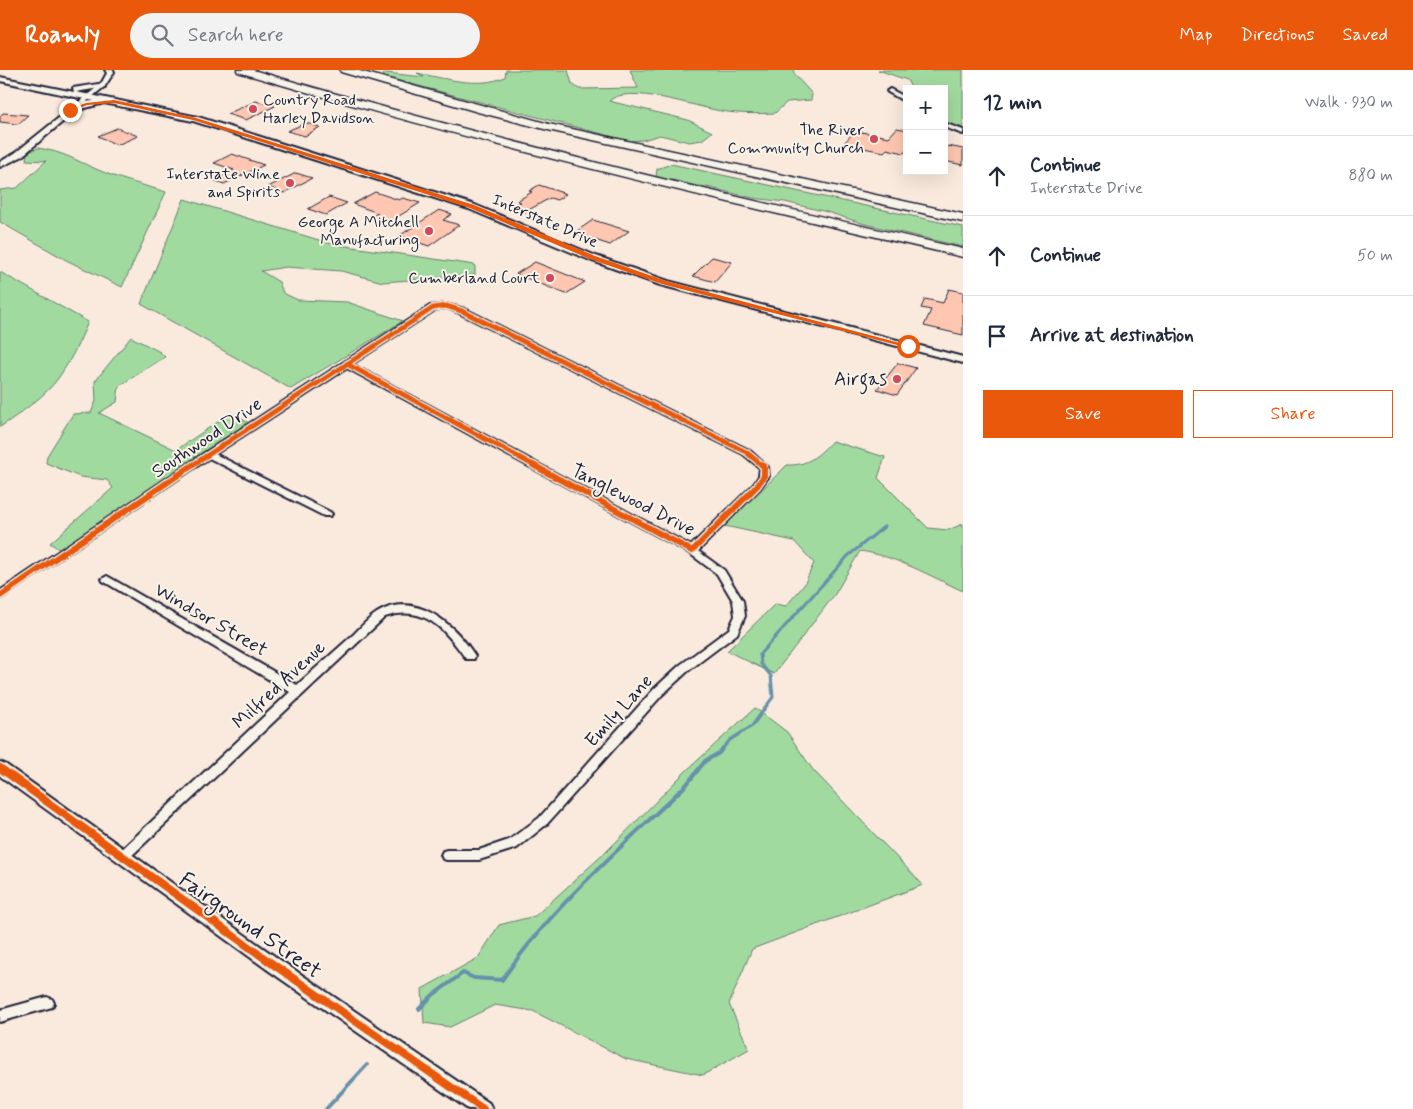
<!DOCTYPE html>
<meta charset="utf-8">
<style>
body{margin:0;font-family:Mynerve,sans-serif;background:#f2f2f3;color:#1f2937}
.controls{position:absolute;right:15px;top:15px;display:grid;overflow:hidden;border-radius:0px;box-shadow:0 5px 20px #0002}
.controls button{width:45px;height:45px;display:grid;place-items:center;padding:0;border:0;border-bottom:1px solid #e0e1e3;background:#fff;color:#1f2937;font:25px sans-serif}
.stop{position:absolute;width:15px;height:15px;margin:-11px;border:4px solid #ea580c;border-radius:50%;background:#fff}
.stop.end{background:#ea580c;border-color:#fff;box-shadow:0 1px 5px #0008}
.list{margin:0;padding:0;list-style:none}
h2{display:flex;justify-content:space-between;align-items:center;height:65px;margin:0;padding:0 20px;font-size:21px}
h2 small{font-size:16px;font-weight:400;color:#747a83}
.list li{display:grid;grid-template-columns:32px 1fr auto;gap:15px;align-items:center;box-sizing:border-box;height:80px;padding:0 20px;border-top:1px solid #e0e1e3}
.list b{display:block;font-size:19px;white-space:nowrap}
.list p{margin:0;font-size:16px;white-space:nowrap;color:#747a83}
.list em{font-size:16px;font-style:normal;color:#747a83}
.actions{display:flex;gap:10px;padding:15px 20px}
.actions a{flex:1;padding:11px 0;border:1px solid #ea580c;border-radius:0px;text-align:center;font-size:18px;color:#ea580c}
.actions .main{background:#ea580c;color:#fff}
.icon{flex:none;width:28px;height:28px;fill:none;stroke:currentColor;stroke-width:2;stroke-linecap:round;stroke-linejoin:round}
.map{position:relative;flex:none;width:963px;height:1039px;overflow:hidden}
header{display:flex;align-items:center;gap:30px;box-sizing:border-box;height:70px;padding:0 25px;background:#ea580c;color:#fff}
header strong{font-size:24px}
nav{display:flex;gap:28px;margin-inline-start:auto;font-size:18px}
.search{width:350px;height:45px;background:#f2f2f3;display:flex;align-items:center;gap:12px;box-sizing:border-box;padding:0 18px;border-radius:28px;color:#747a83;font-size:19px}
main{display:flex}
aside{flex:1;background:#fff}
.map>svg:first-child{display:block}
</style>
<header>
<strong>Roamly</strong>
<div class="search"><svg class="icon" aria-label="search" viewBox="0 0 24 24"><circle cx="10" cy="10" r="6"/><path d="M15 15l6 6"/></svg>Search here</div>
<nav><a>Map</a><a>Directions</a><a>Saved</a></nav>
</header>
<main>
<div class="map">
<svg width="963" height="1039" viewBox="0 0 963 1039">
<rect width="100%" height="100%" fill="#f9eadd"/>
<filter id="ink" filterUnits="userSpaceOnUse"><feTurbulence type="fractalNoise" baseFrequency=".02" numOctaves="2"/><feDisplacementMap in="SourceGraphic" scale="10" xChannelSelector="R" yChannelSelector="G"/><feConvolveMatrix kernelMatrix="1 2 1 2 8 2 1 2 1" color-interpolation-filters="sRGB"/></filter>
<g filter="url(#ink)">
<g fill="#a1da9f" stroke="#627e6d">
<path d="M506 0H568L572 14 579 19 638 18 630 0H794V4L812 24 811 30 787 32 775 43C758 44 738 44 721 41 696 37 627 13 609 31L688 50 712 62 702 70 689 72 660 65 643 70 629 71 384 7 383 5 386 3 424 7 417 3C443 8 479 19 505 7Z"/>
<polygon points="878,0 963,0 963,60 944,54 944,19 912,19 907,10"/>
<path d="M38 78C63 82 73 89 96 99 118 109 143 115 166 122L122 217 66 190 0 152V120L17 118 46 91 26 90 27 83Z"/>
<polygon points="671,94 963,157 963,177 865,154 827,142 785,132 753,128 707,117 682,114 656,108 657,99"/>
<polygon points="184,129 332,174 475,195 475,205 383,212 341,201 286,197 261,201 279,212 283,223 298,230 347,232 403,251 291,319 141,234"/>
<path d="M0 202 88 252C80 271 71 290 59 307 47 325 18 345 0 357Z"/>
<polygon points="131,267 160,282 165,287 119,316 117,332 99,343 176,380 231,343 249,353 60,480 50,473 113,418 107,410 80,407 46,393 47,386 73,344 91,343 96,331 95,311"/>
<path d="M832 371 885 387 878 408 928 458 948 460 963 454V521C930 506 896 486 860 481L835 524 774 604 727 581 775 534 786 536 804 515 814 493 794 471 725 456 787 395C807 396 818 386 832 371Z"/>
<polygon points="755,638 787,662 813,700 923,815 752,879 729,934 749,979 703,1005 626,989 533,941 495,935 450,957 424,953 422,919 478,888 499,855 535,846 607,781 686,701"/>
</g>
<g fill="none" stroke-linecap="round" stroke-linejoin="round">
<polyline stroke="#6691aa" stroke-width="3" points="722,679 730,670 752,656 773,627 771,606 761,594 760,584 848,486 885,456"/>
<g stroke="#6691aa" stroke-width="4">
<path d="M419 939 433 925 463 903 474 908 502 910C553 835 623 776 687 714L705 691 719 683 723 678"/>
<polyline points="326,1039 367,995"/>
</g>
</g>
<g fill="#ffc7b1" stroke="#22223b">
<polygon points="256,31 275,36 246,50 227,44"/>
<polygon points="3,43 28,45 18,54 0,52 0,46"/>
<polygon points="306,53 320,57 305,66 287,61"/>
<polygon points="117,58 138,66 117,75 98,66"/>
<polygon points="897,58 907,60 907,79 904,83 887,79 884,82 843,74 855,61 889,67"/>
<polygon points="948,76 963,79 963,95 944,91 944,80"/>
<polygon points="232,84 264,95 224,114 213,110 234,100 214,93"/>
<polygon points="296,103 312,108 284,123 268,117"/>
<polygon points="539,115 566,124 557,130 550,128 525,142 512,138 521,132 517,131 532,122 529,121"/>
<polygon points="375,122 399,130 403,128 420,133 386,154 369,148 378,143 353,134"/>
<polygon points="329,127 347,133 326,145 308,139"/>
<polygon points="439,140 452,144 443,150 459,155 429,176 399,166"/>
<polygon points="593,150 629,161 610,175 574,163"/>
<polygon points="712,187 732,192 715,212 693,206"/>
<polygon points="535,192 585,212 566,224 516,204"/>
<polygon points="949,219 963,222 963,265 924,256 931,240 921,238 925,229 943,233"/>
<polygon points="898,293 916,298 897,325 877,319"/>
</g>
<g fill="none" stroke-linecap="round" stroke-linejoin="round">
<defs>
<g id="minor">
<polygon points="890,19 907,28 907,33 888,22 887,21"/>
<polygon points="944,53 963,60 963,64 944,57"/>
<path d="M446 234 465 239 749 380 768 397 769 406 760 418 698 481 724 500 743 531 745 546 737 564 688 601 662 625 547 754 517 778 479 790H447L443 789 441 785 443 781 447 780H479L509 770 539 748 654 619 680 595 729 559 735 546 733 531 717 504 689 483 347 298 215 384 330 442 332 444 330 446H324L209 388 0 529V521L206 382 430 236ZM446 238 459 243 743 384 760 398 759 406 754 414 691 476 352 294 435 240Z"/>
<path d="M107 506 297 615C316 598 335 581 354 564 361 557 369 548 377 543 415 519 456 555 475 586L474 589H466C445 559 424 534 385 547L127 790 123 791 119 790 117 786 119 782 290 622 103 511 102 509Z"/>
<polygon points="47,927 52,929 54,933 52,937 0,952 0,940"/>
</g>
<g id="tertiary">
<polygon points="105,0 113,0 114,2 105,16 21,87 0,97 0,92 15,83 101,14 107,3"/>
<polygon points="0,692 5,694 280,890 489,1033 492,1039 468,1039 268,900 0,706"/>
</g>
<polygon id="secondary" points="0,7 74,22 73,18 105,13 105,17 76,22 198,47 475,135 596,186 668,211 963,287 963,293 660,215 590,190 469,139 193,51 104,33 67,43 67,39 83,32 94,31 0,11"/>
<g id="motorway">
<path d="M237 0H253C487 69 725 125 963 179V187C720 131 478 74 238 2Z"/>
<polygon points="340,0 356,0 549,54 963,144 963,152 548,60 478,42 341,2"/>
</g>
</defs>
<use href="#minor" stroke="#22223b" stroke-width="4"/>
<use href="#tertiary" stroke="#22223b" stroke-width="4"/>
<use href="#secondary" stroke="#22223b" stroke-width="4"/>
<use href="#motorway" stroke="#22223b" stroke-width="3"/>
<use href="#minor" fill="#f7f3e8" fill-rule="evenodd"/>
<use href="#tertiary" fill="#f7f3e8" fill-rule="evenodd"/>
<use href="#secondary" fill="#f7f3e8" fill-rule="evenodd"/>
<use href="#motorway" fill="#f7f3e8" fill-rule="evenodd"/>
<defs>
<g id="cycleway-far2">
<polyline points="347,294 535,396"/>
<polyline points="347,294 433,238 446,236 462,241 746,382 763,396"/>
<polyline points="191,396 347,294"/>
</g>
<g id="cycleway-far1">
<polyline points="533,395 692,481 757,416 764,406 764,397 762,395"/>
<polyline points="0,526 193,395"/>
</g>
<polyline id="cycleway" points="0,698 274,895 483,1039"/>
</defs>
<use href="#cycleway-far2" stroke="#f7f3e8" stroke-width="8"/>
<use href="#cycleway-far1" stroke="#f7f3e8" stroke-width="9"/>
<use href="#cycleway" stroke="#f7f3e8" stroke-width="11"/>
<use href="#cycleway-far2" stroke="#e8590c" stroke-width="5"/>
<use href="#cycleway-far1" stroke="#e8590c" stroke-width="6"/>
<use href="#cycleway" stroke="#e8590c" stroke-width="8"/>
</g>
</g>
<polygon fill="#ea580c" points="114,30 196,48 474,135 595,186 666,211 911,276 905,277 662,214 590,189 470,138 193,50 114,33 87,35 70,42 68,40 86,33"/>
<g fill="#d1495b" stroke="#f7f3e8" stroke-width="2">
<circle cx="253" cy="39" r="5"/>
<circle cx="874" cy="69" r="5"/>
<circle cx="290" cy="113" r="5"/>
<circle cx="429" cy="161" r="5"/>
<circle cx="550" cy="208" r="5"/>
<circle cx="897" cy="309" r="5"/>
</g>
<g text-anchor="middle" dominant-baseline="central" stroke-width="4" stroke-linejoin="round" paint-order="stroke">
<g font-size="16" fill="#22223b" stroke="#f7f3e8" text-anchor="end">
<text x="263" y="30" text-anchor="start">Country Road<tspan x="263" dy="18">Harley Davidson</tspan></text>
<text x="864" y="60">The River<tspan x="864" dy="18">Community Church</tspan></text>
<text x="280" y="104">Interstate Wine<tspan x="280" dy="18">and Spirits</tspan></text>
<text x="419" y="152">George A Mitchell<tspan x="419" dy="18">Manufacturing</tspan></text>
<text x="540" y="208">Cumberland Court</text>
</g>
<g font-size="16" fill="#22223b" stroke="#f7f3e8">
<text transform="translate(545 151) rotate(23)">Interstate Drive</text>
</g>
<g font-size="19" fill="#22223b" stroke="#f7f3e8" text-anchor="end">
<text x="887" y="309">Airgas</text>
</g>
<g font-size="19" fill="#22223b" stroke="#f7f3e8">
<text transform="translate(207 368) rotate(-34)">Southwood Drive</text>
<text transform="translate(633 430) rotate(27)">Tanglewood Drive</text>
<text transform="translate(211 550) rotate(30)">Windsor Street</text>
<text transform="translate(279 615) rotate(-43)">Milfred Avenue</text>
<text transform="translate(619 641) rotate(-48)">Emily Lane</text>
</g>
<g font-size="22" fill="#22223b" stroke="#f7f3e8">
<text transform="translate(250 856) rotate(35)">Fairground Street</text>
</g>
</g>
</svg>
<div class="controls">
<button>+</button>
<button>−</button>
</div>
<div class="stop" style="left:908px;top:276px"></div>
<div class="stop end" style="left:70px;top:40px"></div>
</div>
<aside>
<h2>12 min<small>Walk · 930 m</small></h2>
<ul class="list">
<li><svg class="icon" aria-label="ahead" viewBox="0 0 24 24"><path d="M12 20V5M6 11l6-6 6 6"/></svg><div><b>Continue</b><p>Interstate Drive</p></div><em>880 m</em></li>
<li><svg class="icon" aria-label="ahead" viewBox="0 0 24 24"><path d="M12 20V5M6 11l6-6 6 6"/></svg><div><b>Continue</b></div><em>50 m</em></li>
<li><svg class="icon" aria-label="arrive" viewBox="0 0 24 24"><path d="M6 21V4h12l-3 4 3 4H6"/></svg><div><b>Arrive at destination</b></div></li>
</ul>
<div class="actions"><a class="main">Save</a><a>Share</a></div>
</aside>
</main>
